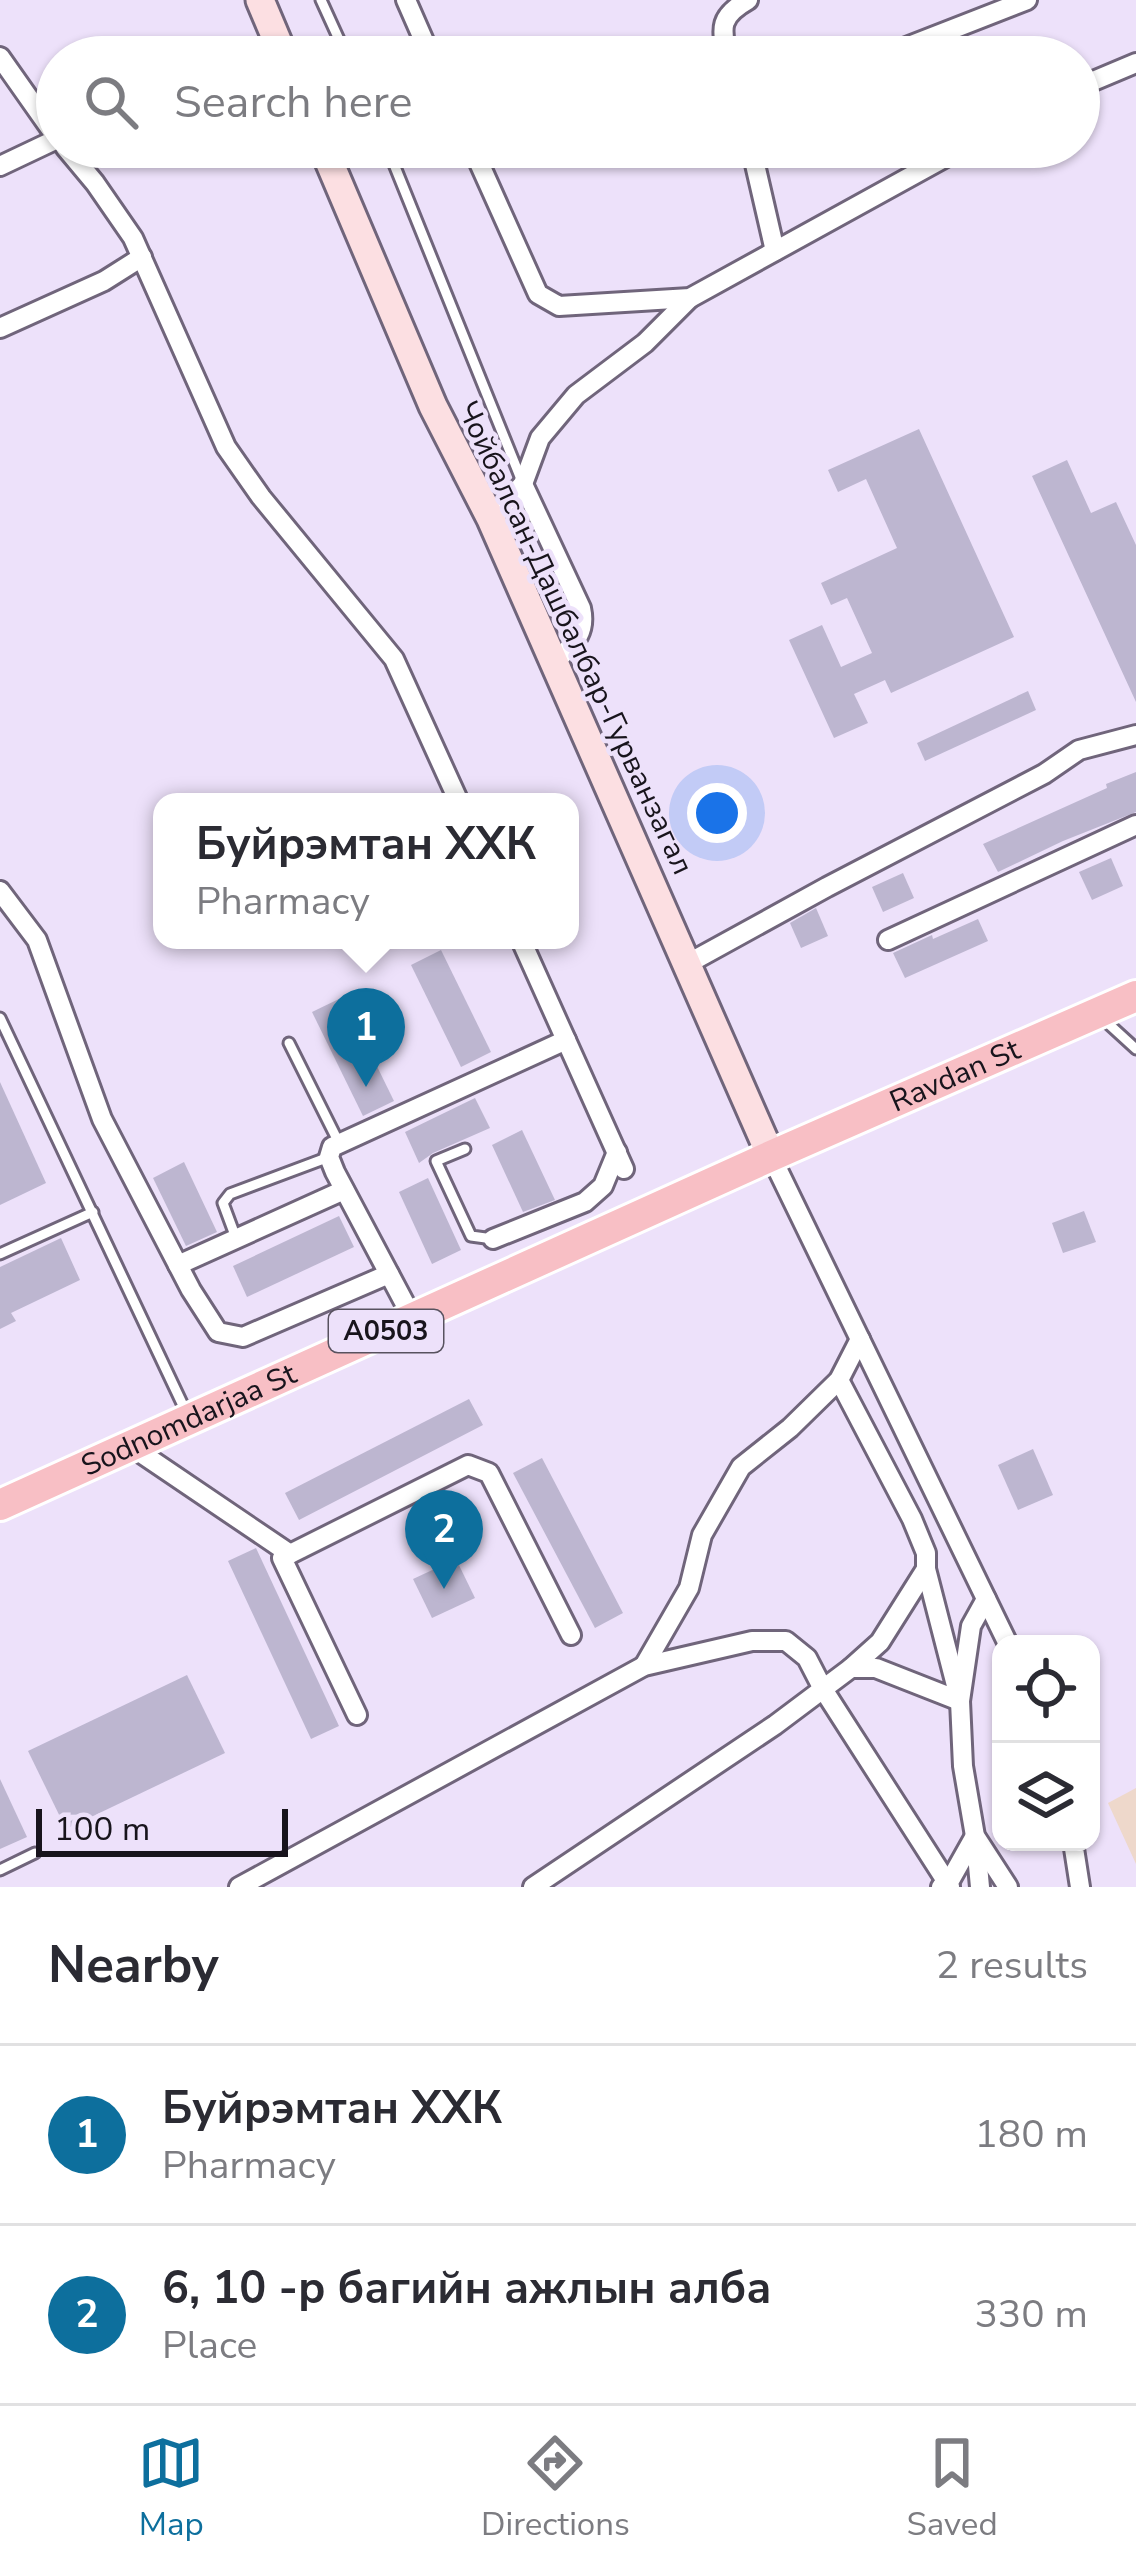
<!DOCTYPE html>
<meta charset="utf-8">
<style>
body{margin:0;font-family:"Nunito Sans",sans-serif;background:#f7f7f7;color:#2b2b33}
.controls{position:absolute;right:36px;bottom:36px;display:grid;overflow:hidden;border-radius:24px;box-shadow:0 3px 9px #0004}
.controls button{width:108px;height:108px;display:grid;place-items:center;padding:0;border:0;border-bottom:3px solid #e1e1e2;background:#fff;color:#2b2b33;font:60px sans-serif}
.scale{position:absolute;left:36px;bottom:30px;width:252px;box-sizing:border-box;padding-left:12px;border:6px solid #18141c;border-top:0;font-size:33px;line-height:42px;white-space:nowrap;color:#18141c;-webkit-text-stroke:9px #ede1fa;paint-order:stroke}
.you{position:absolute;left:717px;top:813px;width:42px;height:42px;margin:-30px;border:9px solid #fff;border-radius:50%;background:#1a73e8;box-shadow:0 0 0 18px #1a73e833}
.badge{display:grid;place-items:center;width:78px;height:78px;border-radius:50%;background:#0d6f9d;color:#fff;font-size:39px;font-weight:700}
.pin{position:absolute;translate:-50% -99px;filter:drop-shadow(0 3px 6px #0008)}
.pin::after{content:'';position:absolute;top:63px;width:42px;height:36px;background:inherit;clip-path:polygon(0 0,100% 0,50% 100%)}
.popup{position:absolute;left:153px;top:793px;width:426px;height:156px;box-sizing:border-box;display:grid;place-content:center;border-radius:24px;background:#fff;filter:drop-shadow(0 3px 9px #0005);font-size:39px;white-space:nowrap;color:#7c7c81}
.popup b{font-size:45px;color:#2b2b33}
.popup::after{content:'';position:absolute;left:50%;top:100%;margin-left:-24px;border:24px solid transparent;border-top-color:#fff}
.list{margin:0;padding:0;list-style:none}
h2{display:flex;justify-content:space-between;align-items:center;height:156px;margin:0;padding:0 48px;font-size:51px}
h2 small{font-size:39px;font-weight:400;color:#7c7c81}
.list li{display:grid;grid-template-columns:78px 1fr auto;gap:36px;align-items:center;box-sizing:border-box;height:180px;padding:0 48px;border-top:3px solid #e1e1e2}
.list b{display:block;font-size:45px;white-space:nowrap}
.list p{margin:0;font-size:39px;white-space:nowrap;color:#7c7c81}
.list em{font-size:39px;font-style:normal;color:#7c7c81}
.icon{flex:none;width:66px;height:66px;fill:none;stroke:currentColor;stroke-width:2;stroke-linecap:round;stroke-linejoin:round}
.map{position:relative;flex:none;width:1136px;height:1887px;overflow:hidden}
.search{position:absolute;background:#fff;box-shadow:0 3px 9px #0004;left:36px;right:36px;top:36px;height:132px;display:flex;align-items:center;gap:30px;box-sizing:border-box;padding:0 42px;border-radius:66px;color:#7c7c81;font-size:45px}
.sheet{height:516px;background:#fff}
nav{display:flex;justify-content:space-around;align-items:center;box-sizing:border-box;height:168px;border-top:3px solid #e1e1e2;background:#fff;font-size:33px;color:#7c7c81}
nav a{display:grid;justify-items:center;gap:6px}
nav .on{color:#0d6f9d}
.map>svg:first-child{display:block}
</style>
<div class="map">
<svg width="1136" height="1887" viewBox="0 0 1136 1887">
<rect width="100%" height="100%" fill="#ede1fa"/>
<polygon fill="#eed8cb" points="1136,1788 1136,1864 1108,1803"/>
<g fill="#bdb6d0">
<polygon points="919,429 1014,637 891,693 885,680 854,694 868,723 834,738 789,640 822,625 841,667 872,653 847,598 831,605 821,583 897,548 866,479 838,492 828,470"/>
<polygon points="1067,460 1091,513 1116,502 1136,545 1136,702 1032,476"/>
<polygon points="1028,691 1036,710 925,761 917,743"/>
<polygon points="1136,772 1136,812 1063,841 998,872 983,844 1107,788 1106,784"/>
<polygon points="1111,858 1123,886 1092,900 1079,872"/>
<polygon points="903,873 914,898 883,912 872,887"/>
<polygon points="816,908 828,936 801,948 790,923"/>
<polygon points="978,919 988,941 905,978 893,953 932,935 933,939"/>
<polygon points="441,950 491,1052 461,1067 411,965"/>
<polygon points="343,997 394,1101 363,1116 312,1012"/>
<polygon points="0,1082 46,1183 0,1205"/>
<polygon points="475,1098 490,1128 433,1153 419,1163 405,1132"/>
<polygon points="522,1130 555,1200 523,1212 492,1145"/>
<polygon points="184,1162 217,1232 186,1246 153,1178"/>
<polygon points="428,1178 461,1250 432,1264 399,1192"/>
<polygon points="1084,1211 1096,1242 1063,1253 1052,1223"/>
<polygon points="339,1216 354,1247 247,1297 233,1266"/>
<polygon points="61,1238 80,1280 11,1313 16,1321 0,1329 0,1267"/>
<polygon points="469,1399 483,1425 299,1520 285,1493"/>
<polygon points="1033,1449 1053,1495 1018,1510 998,1465"/>
<polygon points="542,1458 623,1613 595,1628 513,1473"/>
<polygon points="256,1548 339,1726 311,1739 228,1561"/>
<polygon points="456,1559 475,1598 432,1618 413,1579"/>
<polygon points="187,1675 225,1753 66,1829 28,1751"/>
<polygon points="0,1779 27,1837 0,1849"/>
</g>
<g fill="none" stroke-linecap="round" stroke-linejoin="round">
<defs>
<g id="lane">
<polyline points="321,0 347,57"/>
<polyline points="387,147 521,479"/>
<polyline points="1101,1017 1136,1049"/>
<polyline points="0,1018 188,1416"/>
<polyline points="289,1043 339,1143"/>
<polyline points="465,1149 436,1161 471,1236 493,1239"/>
<polyline points="236,1238 223,1203 230,1194 329,1157"/>
<polyline points="0,1254 93,1212"/>
<polyline points="0,1870 35,1853"/>
</g>
<g id="street">
<polyline points="406,0 431,57"/>
<polyline points="0,57 57,138"/>
<path d="M728 57C720 27 720 16 748 0"/>
<polyline points="881,57 1027,0"/>
<polyline points="1079,87 1136,63"/>
<polyline points="65,147 95,183 133,238 226,447 261,497 394,659 459,802"/>
<polyline points="472,147 538,294 559,306 690,298 964,147"/>
<polyline points="751,147 775,251"/>
<polyline points="0,166 57,139"/>
<polyline points="0,328 104,281 142,257"/>
<path d="M523 484 581 608C587 635 572 645 554 663"/>
<polyline points="491,519 523,484 540,438 576,395 645,343 690,298"/>
<polyline points="0,891 37,940 102,1119 191,1290 218,1332 243,1337 389,1274"/>
<polyline points="521,940 624,1169"/>
<polyline points="888,940 1136,825"/>
<polyline points="687,964 827,887 1044,774 1079,750 1136,735"/>
<polyline points="771,1156 1008,1644"/>
<polyline points="493,1239 585,1202 603,1186 617,1152"/>
<polyline points="178,1265 344,1190"/>
<polyline points="413,1319 335,1172 329,1157 332,1147 566,1040"/>
<polyline points="839,1380 912,1519 926,1553 926,1569 880,1642 851,1668"/>
<polyline points="132,1447 290,1554"/>
<polyline points="986,1599 971,1626 960,1701 963,1766 975,1836 1008,1887"/>
<polyline points="644,1666 689,1588 702,1535 741,1467 790,1428 839,1380 860,1339"/>
<polyline points="357,1715 282,1558 468,1465 489,1473 571,1635"/>
<polyline points="1073,1842 1080,1887"/>
<polyline points="976,1844 980,1887"/>
<polyline points="239,1887 644,1666 752,1641 786,1641 807,1658 823,1689 950,1887"/>
<polyline points="533,1887 775,1725 851,1668 876,1668 960,1701 926,1569"/>
<polyline points="941,1887 948,1884 975,1836"/>
</g>
<g id="secondary">
<polyline points="260,0 284,57"/>
<polyline points="323,147 433,406 491,519 771,1156"/>
</g>
<g id="primary">
<path id="s1" d="M0 1505 771 1156 1136 996"/>
</g>
</defs>
<use href="#lane" stroke="#70657b" stroke-width="15"/>
<use href="#street" stroke="#70657b" stroke-width="24"/>
<use href="#secondary" stroke="#70657b" stroke-width="33"/>
<use href="#primary" stroke="#fff" stroke-width="36"/>
<use href="#lane" stroke="#fff" stroke-width="9"/>
<use href="#street" stroke="#fff" stroke-width="18"/>
<use href="#secondary" stroke="#fcdfe2" stroke-width="27"/>
<use href="#primary" stroke="#f8bfc5" stroke-width="30"/>
</g>
<g text-anchor="middle" dominant-baseline="central" stroke-width="9" stroke-linejoin="round" paint-order="stroke">
<rect fill="#ede1fa" stroke="#58525f" stroke-width="3" x="329" y="1310" width="114" height="42" rx="9"/>
<g font-size="27" font-weight="bold" fill="#18141c">
<text x="386" y="1331">A0503</text>
</g>
<g font-size="30" fill="#18141c" stroke="#ede1fa">
<text transform="translate(575 638) rotate(65)">Чойбалсан-Дашбалбар-Гурванзагал</text>
<text stroke="none"><textPath href="#s1" startOffset="1047">Ravdan St</textPath></text>
<text stroke="none"><textPath href="#s1" startOffset="207">Sodnomdarjaa St</textPath></text>
</g>
</g>
</svg>
<div class="controls">
<button><svg class="icon" aria-label="locate" viewBox="0 0 24 24"><circle cx="12" cy="12" r="6"/><path d="M12 2v4M12 18v4M2 12h4M18 12h4"/></svg></button>
<button><svg class="icon" aria-label="layers" viewBox="0 0 24 24"><path d="M12 4l9 5-9 5-9-5zM3 14l9 5 9-5"/></svg></button>
</div>
<div class="scale">100 m</div>
<div class="you"></div>
<div class="pin badge" style="left:366px;top:1087px">1</div>
<div class="popup"><b>Буйрэмтан ХХК</b>Pharmacy</div>
<div class="pin badge" style="left:444px;top:1589px">2</div>
<div class="search"><svg class="icon" aria-label="search" viewBox="0 0 24 24"><circle cx="10" cy="10" r="6"/><path d="M15 15l6 6"/></svg>Search here</div>
</div>
<section class="sheet">
<h2>Nearby<small>2 results</small></h2>
<ul class="list">
<li><span class="badge">1</span><div><b>Буйрэмтан ХХК</b><p>Pharmacy</p></div><em>180 m</em></li>
<li><span class="badge">2</span><div><b>6, 10 -р багийн ажлын алба</b><p>Place</p></div><em>330 m</em></li>
</ul>
</section>
<nav>
<a class="on"><svg class="icon" aria-label="map" viewBox="0 0 24 24"><path d="M3 6l6-2 6 2 6-2v14l-6 2-6-2-6 2zM9 4v14M15 6v14"/></svg>Map</a>
<a><svg class="icon" aria-label="directions" viewBox="0 0 24 24"><path d="M12 3l9 9-9 9-9-9zM9 14v-3h6M13 9l2 2-2 2"/></svg>Directions</a>
<a><svg class="icon" aria-label="saved" viewBox="0 0 24 24"><path d="M7 4h10v16l-5-4-5 4z"/></svg>Saved</a>
</nav>
